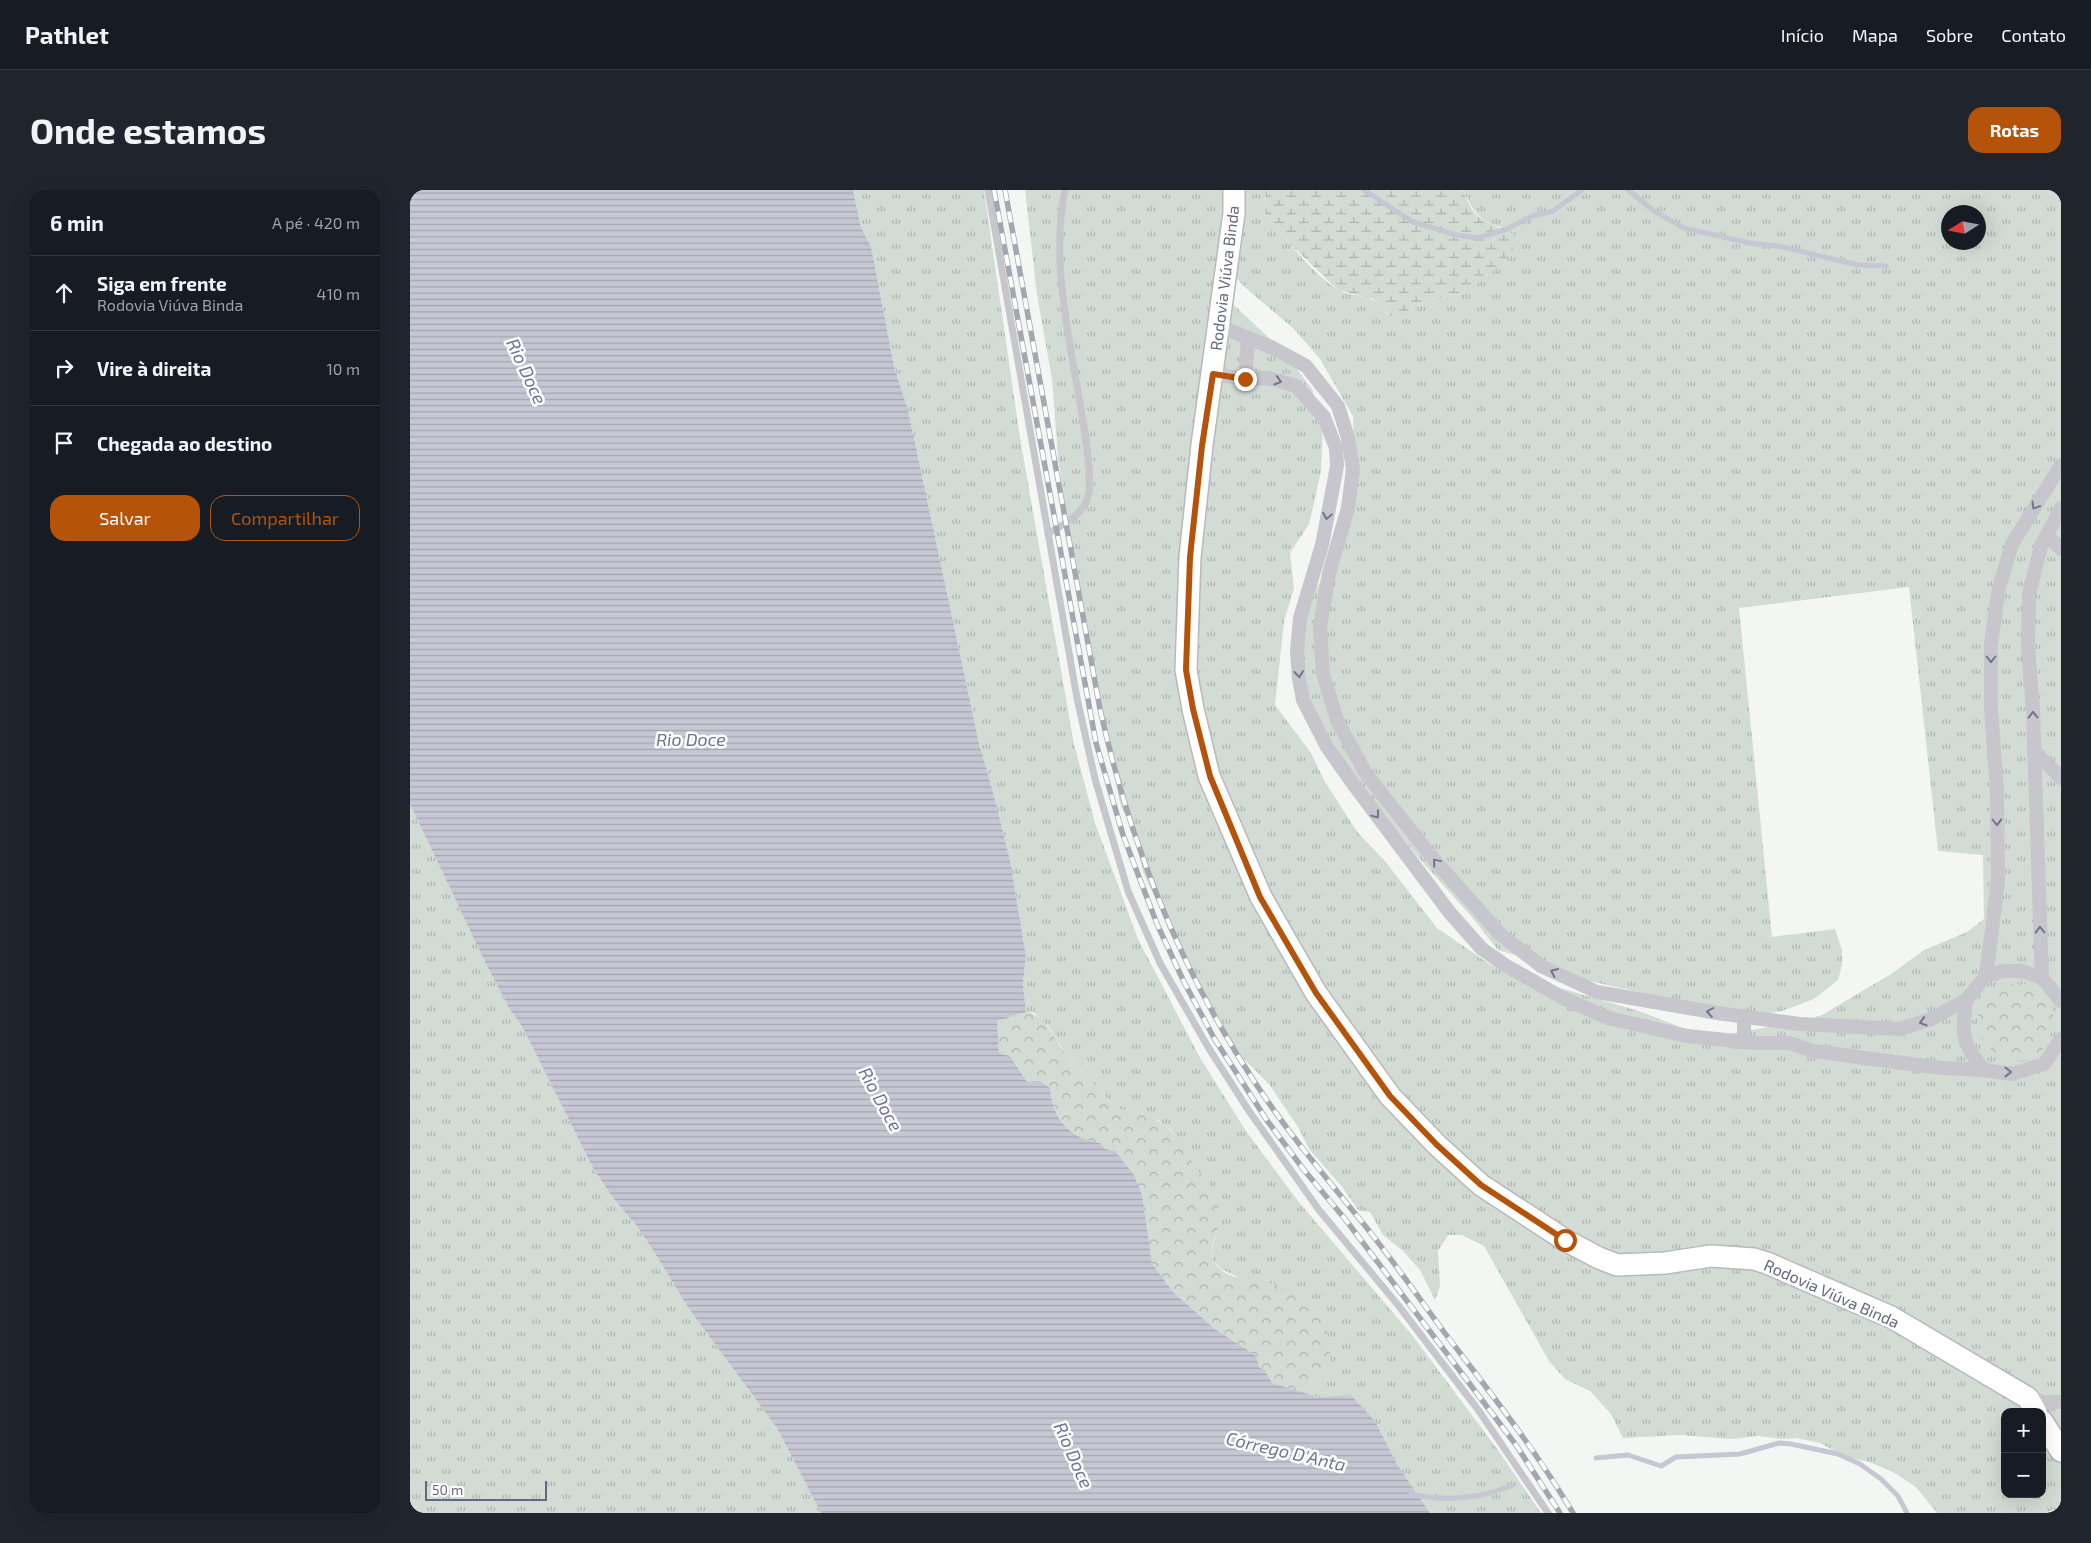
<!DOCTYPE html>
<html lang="pt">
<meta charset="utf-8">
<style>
body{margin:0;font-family:"Exo 2",sans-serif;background:#20242c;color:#f1f3f6}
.controls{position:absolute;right:15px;bottom:15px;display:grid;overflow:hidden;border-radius:10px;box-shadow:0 5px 20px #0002}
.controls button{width:45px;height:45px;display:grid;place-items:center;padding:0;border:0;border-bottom:1px solid #363941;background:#171b24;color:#f1f3f6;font:25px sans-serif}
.compass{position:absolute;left:1531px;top:15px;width:45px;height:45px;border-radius:50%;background:#171b24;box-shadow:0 5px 20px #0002;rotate:259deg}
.scale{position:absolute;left:15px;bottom:12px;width:122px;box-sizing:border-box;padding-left:5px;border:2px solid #666584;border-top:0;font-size:14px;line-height:18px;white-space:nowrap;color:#666584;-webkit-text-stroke:4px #fff;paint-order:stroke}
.stop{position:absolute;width:15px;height:15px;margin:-11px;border:4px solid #b45309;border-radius:50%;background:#fff}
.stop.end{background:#b45309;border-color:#fff;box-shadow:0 1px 5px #0008}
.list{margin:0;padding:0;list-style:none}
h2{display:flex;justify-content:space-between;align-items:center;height:65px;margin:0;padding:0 20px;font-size:21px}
h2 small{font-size:16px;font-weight:400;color:#9ea1a6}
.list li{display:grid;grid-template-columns:32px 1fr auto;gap:15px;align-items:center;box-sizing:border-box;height:75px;padding:0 20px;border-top:1px solid #363941}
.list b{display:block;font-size:19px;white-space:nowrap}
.list p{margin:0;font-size:16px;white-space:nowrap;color:#9ea1a6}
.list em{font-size:16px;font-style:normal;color:#9ea1a6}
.actions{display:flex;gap:10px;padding:15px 20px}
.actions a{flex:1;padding:11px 0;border:1px solid #b45309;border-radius:15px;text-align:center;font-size:18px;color:#b45309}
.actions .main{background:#b45309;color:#fff}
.icon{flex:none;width:28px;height:28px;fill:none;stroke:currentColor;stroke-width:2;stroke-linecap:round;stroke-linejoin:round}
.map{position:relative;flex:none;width:1651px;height:1323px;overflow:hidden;border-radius:15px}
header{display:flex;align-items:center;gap:30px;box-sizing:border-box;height:70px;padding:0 25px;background:#171b24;border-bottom:1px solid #363941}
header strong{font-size:24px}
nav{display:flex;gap:28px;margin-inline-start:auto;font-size:18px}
.intro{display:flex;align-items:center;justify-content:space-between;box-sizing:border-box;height:120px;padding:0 30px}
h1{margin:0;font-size:35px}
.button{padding:12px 22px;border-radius:15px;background:#b45309;color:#fff;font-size:18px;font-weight:700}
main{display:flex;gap:30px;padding:0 30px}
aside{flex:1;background:#171b24;border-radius:15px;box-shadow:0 5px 20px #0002}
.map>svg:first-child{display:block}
</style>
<header>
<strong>Pathlet</strong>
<nav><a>Início</a><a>Mapa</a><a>Sobre</a><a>Contato</a></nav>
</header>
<div class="intro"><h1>Onde estamos</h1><a class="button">Rotas</a></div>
<main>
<aside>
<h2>6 min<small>A pé · 420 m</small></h2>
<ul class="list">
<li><svg class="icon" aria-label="ahead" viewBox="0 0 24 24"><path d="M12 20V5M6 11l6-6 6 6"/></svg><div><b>Siga em frente</b><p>Rodovia Viúva Binda</p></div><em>410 m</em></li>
<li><svg class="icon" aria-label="right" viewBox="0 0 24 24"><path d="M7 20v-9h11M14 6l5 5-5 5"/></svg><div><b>Vire à direita</b></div><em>10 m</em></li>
<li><svg class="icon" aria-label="arrive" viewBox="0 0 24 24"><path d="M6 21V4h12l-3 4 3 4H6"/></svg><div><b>Chegada ao destino</b></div></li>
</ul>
<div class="actions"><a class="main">Salvar</a><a>Compartilhar</a></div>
</aside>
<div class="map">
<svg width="1651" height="1323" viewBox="0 0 1651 1323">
<defs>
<pattern id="grass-tufts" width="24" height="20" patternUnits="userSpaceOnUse" patternTransform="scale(1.25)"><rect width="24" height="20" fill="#d2dbd4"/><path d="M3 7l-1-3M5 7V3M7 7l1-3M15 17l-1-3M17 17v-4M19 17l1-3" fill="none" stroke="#aeb5b2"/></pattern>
<pattern id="forest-crowns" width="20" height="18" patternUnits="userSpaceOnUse" patternTransform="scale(1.25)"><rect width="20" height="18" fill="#d2dbd4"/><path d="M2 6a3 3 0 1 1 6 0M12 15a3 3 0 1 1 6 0" fill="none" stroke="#aeb5b2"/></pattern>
<pattern id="wetland-marsh" width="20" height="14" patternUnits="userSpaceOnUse" patternTransform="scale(1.25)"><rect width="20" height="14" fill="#d2dbd4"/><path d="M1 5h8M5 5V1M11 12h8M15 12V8" fill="none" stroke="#aeb5b2"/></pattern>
<pattern id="water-rules" width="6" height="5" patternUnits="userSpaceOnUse" patternTransform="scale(1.25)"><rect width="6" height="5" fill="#c6c7d2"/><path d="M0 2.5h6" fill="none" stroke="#a5a5b0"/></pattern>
</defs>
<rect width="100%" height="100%" fill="#f4f6f3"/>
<g fill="url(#grass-tufts)" fill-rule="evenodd">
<polygon points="443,0 574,0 610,248 664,554 685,633 728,749 789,866 836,941 888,1011 1002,1145 1088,1260 1131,1323 1020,1323 987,1274 965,1231 941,1205 908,1207 892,1203 921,1174 864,1095 830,1088 811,1079 803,1071 801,1061 810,1031 798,993 786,979 761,940 748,930 713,921 703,915 656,864 639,837 625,823 616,822 613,793 616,767 601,675 586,613 569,553 498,220 484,176 461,57 451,37"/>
<path d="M615 0H856L855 23C875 48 897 78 924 97 943 111 959 98 977 124L995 123 1015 111 1057 102 1097 39C1070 32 1065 25 1053 0H1651V1317L1635 1323H1527L1506 1297 1483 1282 1459 1272 1434 1266 1410 1253 1386 1248 1373 1249 1348 1246 1322 1249 1270 1245 1213 1248 1201 1224 1180 1201 1155 1189 1139 1171 1074 1056 1052 1045H1038L1028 1061 1030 1096 1025 1110 1010 1080 993 1061 973 1045 960 1022 948 1020 933 998 899 959 888 937 859 894 832 867 790 802 733 682 721 632 713 621 709 609 659 343 648 267 642 189 627 105ZM1538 22H1568V52H1538ZM820 82 839 101 883 138 910 169 943 226 944 291 939 339 901 408 892 446 897 501 911 536 956 602 1007 666 1061 726 1088 760 1135 774 1175 790 1339 827 1372 821 1404 809 1428 790 1432 775V760L1425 739 1362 747 1329 418 1499 397 1528 661 1573 665 1574 729 1557 742 1514 760 1481 784 1412 825 1388 832 1313 845 1273 838 1229 821 1119 789 1081 775 1027 738 974 670 948 643 915 592 901 563 865 515 874 431 884 398 880 363 899 334 904 313 911 281 913 234 902 199 874 162 810 102ZM1595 1222H1632V1304H1595Z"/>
<polygon points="0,614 76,774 99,818 113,838 183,978 202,1007 227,1036 243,1060 279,1119 367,1238 411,1323 0,1323"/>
</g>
<g fill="url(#forest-crowns)">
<path d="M1600 794C1611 794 1623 793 1633 801 1651 820 1644 863 1616 870 1609 872 1597 868 1589 868L1570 847 1567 828 1573 810 1585 799Z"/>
<path d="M616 822C638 825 643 849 656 864 669 879 684 893 697 909 711 925 731 921 748 931 766 941 775 961 786 978 789 983 794 987 798 992 804 1001 811 1021 810 1032 808 1044 796 1059 804 1072 815 1091 845 1089 863 1094 882 1100 909 1121 916 1141 920 1151 920 1164 921 1175L892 1203 862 1193 855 1180 849 1177 845 1166 805 1139 764 1103 742 1074 736 1043 690 953C659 948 643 928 640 898L629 892H617L600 866 589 863 587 831Z"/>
</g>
<path fill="url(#wetland-marsh)" d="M856 0H1053C1056 7 1059 16 1064 22 1076 36 1095 37 1109 48L1096 71 1057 102 1015 111 995 123 980 126 963 109 928 100 880 54 855 23Z"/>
<path fill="url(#water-rules)" d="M0 0H443L451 37 461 57 464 72 484 176 498 220 569 553 586 613 601 675 616 767 613 793 616 822 587 831 589 863 600 866 617 892 629 891 640 898C643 929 659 948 690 953L695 959 705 961 724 985 732 1006 742 1074 764 1103 805 1139 846 1166 849 1177 855 1180 862 1193 908 1207 941 1205 965 1231 987 1274 1020 1323H411L367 1238 279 1119 243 1060 227 1036 202 1007 183 978 113 838 99 818 76 774 0 614Z"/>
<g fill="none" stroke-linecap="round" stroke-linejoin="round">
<g stroke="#c6c7d2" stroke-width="5">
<polyline points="954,0 1003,32 1046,45 1068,48 1097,39 1122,26 1143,21 1172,0"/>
<polyline points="1218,0 1244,21 1274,38 1339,53 1368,56 1448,75 1476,76"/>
<polyline points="1186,1268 1218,1265 1251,1276 1266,1267 1330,1264 1369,1253 1381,1254 1428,1264 1450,1274 1471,1289 1488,1306 1497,1323"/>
<path d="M1001 1304C1036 1312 1068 1309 1101 1296"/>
</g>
<defs>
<g id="primary">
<polyline points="824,0 824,23 792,255 780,367 776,480 783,519 799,586 851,707 906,803 980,906 1027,955 1071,995 1155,1050 1189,1068 1207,1075 1255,1073 1301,1066 1344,1069 1357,1073 1481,1127 1618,1208 1626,1222"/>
<polyline points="1632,1231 1651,1261"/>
</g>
</defs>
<use href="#primary" stroke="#b9b8bf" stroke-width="24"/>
<g stroke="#c6c6cc" stroke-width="7">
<polyline points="578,0 667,508 685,589 718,701 750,773 798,857 839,921 909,1020 988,1115 1069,1221 1138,1323"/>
<path d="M638 344C651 335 671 326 677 310 684 291 673 229 669 208 658 141 641 68 655 0"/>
</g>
<g stroke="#c6c6cc" stroke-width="14">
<polyline points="809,136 861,157 896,176 928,216 938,248 943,279 938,318 919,383 910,437 913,484 927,530 956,584 1026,672 1090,744 1131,776 1187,802 1307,823 1390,834 1490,839 1521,829 1556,810 1576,786 1594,781 1612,781 1632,788 1651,811"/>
<polyline points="803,184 835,189 859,188 886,196 914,227 926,258 927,276 912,355 890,428 887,461 889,489 893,510 917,557 941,591 1040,723 1072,759 1095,775 1153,808 1198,828 1277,846 1345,853 1379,853 1403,861 1462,869 1532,878 1574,880"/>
<polyline points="835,189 838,148"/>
<polyline points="1637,345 1651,359"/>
<polyline points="1624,561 1651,588"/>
<polyline points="1576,786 1588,692 1587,601 1581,519 1581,453 1589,398 1602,354 1651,275"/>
<polyline points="1632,788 1623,521 1618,457 1619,404 1631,356 1651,318"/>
<path d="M1556 810C1552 845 1551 852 1574 880L1602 884 1634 874 1651 849"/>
<polyline points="1334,852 1334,826"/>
<polyline points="1618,1208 1633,1212 1651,1212"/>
</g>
<use href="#primary" stroke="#fff" stroke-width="21"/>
<defs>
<g id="rail">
<polyline points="584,0 686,553 713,645 747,734 774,792 804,848 856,929 894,980 935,1029 1106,1255 1150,1323"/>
<path d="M595 0 690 519C720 654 771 782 848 897 877 941 910 980 943 1021 975 1059 1004 1101 1034 1142 1079 1201 1125 1259 1163 1323"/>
</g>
</defs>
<use href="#rail" stroke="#a6a6b0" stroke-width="5.5"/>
<use href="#rail" stroke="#fff" stroke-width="4" stroke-dasharray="11" stroke-linecap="butt"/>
</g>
<defs><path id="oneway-chevron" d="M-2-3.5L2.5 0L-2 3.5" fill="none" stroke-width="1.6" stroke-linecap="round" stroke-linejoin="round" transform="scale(1.25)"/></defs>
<g stroke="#74748f">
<use href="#oneway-chevron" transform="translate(868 191) rotate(17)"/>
<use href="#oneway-chevron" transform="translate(1625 316) rotate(121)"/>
<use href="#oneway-chevron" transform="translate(917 326) rotate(101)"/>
<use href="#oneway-chevron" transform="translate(1581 469) rotate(90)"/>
<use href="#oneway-chevron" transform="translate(889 484) rotate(84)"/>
<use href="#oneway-chevron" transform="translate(1623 525) rotate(-92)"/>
<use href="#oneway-chevron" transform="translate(966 625) rotate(53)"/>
<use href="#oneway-chevron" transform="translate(1587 632) rotate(89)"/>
<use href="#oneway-chevron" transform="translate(1026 672) rotate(-130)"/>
<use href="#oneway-chevron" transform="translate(1630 740) rotate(-92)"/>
<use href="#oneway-chevron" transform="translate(1144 782) rotate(-155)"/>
<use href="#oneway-chevron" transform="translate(1300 822) rotate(-170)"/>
<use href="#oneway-chevron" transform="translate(1513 832) rotate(163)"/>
<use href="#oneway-chevron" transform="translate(1598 882)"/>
</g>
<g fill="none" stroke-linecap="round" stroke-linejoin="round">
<polyline stroke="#b45309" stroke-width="6" points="835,189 803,184 792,256 780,367 776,480 783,519 800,586 850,707 906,803 980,906 1027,955 1071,995 1155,1050"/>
</g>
<g text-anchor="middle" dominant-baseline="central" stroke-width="5" stroke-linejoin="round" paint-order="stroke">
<g font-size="16" fill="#666584" stroke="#fff">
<text transform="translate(814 88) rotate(-83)">Rodovia Viúva Binda</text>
<text transform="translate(1422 1103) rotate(24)">Rodovia Viúva Binda</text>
</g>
<g font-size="18" font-style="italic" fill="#6f7496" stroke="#fff">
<text transform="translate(117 181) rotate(65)">Rio Doce</text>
<text x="281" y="549">Rio Doce</text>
<text transform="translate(471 909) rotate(61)">Rio Doce</text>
<text transform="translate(876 1261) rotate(13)">Córrego D'Anta</text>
<text transform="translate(664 1265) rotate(66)">Rio Doce</text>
</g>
</g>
</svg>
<div class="controls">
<button>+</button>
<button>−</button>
</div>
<svg class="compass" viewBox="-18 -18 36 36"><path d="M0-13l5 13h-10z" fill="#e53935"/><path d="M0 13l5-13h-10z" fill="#9ea1a6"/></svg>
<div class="scale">50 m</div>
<div class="stop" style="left:1155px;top:1050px"></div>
<div class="stop end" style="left:835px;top:189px"></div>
</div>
</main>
